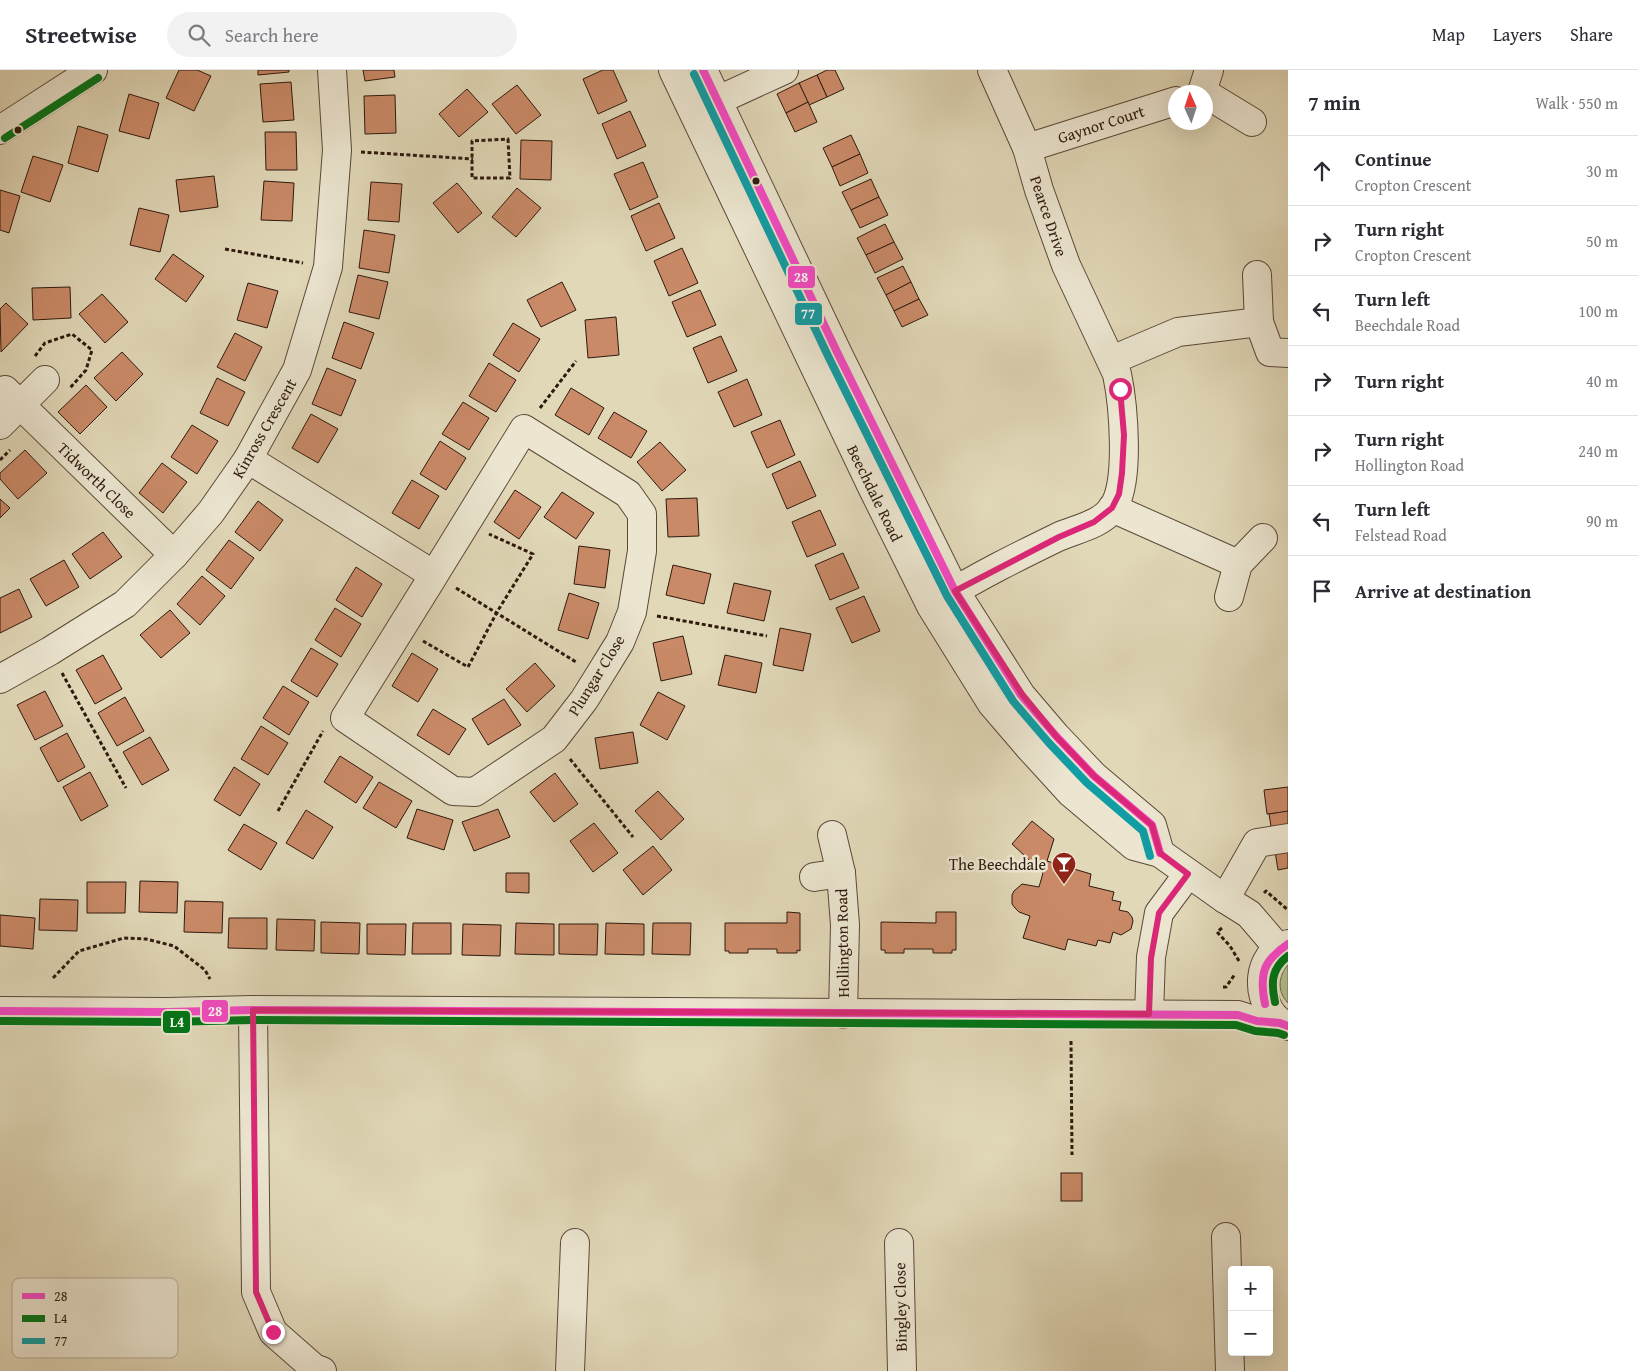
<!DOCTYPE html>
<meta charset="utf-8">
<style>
body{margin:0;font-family:"Gentium Book Plus",serif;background:#f2f2f3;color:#2b2b33}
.controls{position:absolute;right:15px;bottom:15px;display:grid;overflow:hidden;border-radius:5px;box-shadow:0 5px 20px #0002}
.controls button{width:45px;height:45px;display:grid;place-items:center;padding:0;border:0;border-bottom:1px solid #e1e1e2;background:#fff;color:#2b2b33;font:25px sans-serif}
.compass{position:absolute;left:1168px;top:15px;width:45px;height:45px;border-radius:50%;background:#fff;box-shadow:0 5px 20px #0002;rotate:357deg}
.stop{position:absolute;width:15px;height:15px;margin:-11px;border:4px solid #db2777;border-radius:50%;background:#fff}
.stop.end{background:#db2777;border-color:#fff;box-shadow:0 1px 5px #0008}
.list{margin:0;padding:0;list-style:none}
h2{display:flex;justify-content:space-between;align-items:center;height:65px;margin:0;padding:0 20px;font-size:21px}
h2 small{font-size:16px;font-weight:400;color:#7c7c81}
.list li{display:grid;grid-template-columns:32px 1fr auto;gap:15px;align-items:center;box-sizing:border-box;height:70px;padding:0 20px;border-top:1px solid #e1e1e2}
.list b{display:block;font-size:19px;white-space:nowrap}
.list p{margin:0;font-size:16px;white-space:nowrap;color:#7c7c81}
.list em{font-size:16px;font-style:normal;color:#7c7c81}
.icon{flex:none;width:28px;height:28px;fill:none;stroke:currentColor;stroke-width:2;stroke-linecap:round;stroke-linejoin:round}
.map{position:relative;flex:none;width:1288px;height:1301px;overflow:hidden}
header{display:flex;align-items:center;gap:30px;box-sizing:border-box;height:70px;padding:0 25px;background:#fff;border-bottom:1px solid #e1e1e2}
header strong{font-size:24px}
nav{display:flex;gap:28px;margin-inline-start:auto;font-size:18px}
.search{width:350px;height:45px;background:#f2f2f3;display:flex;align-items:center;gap:12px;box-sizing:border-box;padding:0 18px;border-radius:28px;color:#7c7c81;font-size:19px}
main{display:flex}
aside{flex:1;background:#fff}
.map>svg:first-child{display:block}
</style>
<header>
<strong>Streetwise</strong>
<div class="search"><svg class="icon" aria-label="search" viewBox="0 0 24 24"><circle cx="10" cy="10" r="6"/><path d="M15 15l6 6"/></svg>Search here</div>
<nav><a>Map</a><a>Layers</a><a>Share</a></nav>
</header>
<main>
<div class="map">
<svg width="1288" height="1301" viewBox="0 0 1288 1301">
<rect width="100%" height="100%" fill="#e1d8b8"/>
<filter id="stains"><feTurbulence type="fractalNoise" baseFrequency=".004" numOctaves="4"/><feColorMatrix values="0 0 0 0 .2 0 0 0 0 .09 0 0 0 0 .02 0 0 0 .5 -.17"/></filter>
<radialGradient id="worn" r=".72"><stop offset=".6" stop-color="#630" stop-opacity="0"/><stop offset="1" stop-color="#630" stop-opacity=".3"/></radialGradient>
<path fill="#b1bf90" stroke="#706c4f" d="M1288 895V933C1277 922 1278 906 1288 895Z"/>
<g fill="#ca8a68" stroke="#2e190e">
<polygon points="179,0 197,0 211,6 194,41 166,28"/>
<polygon points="258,0 289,0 289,2 258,5"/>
<polygon points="363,0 394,0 395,7 365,11"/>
<polygon points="603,0 613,0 627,31 598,44 583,9"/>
<polygon points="827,0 835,0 844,19 827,27 817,5"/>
<polygon points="817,5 827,27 809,35 799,13"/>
<polygon points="291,12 294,50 263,52 260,14"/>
<polygon points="799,13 808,32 786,43 777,24"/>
<polygon points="517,15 541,45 516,64 492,34"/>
<polygon points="467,19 488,42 459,67 439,44"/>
<polygon points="129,24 159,33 149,69 119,61"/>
<polygon points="395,25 396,63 365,64 364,26"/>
<polygon points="808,32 817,52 795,62 786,43"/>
<polygon points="630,41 646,76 617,89 602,54"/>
<polygon points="78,56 108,65 98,102 68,93"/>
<polygon points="265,62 296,62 297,100 266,100"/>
<polygon points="851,65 860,84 832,97 823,78"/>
<polygon points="521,70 552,71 551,110 520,109"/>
<polygon points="860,84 868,103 840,116 832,97"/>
<polygon points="33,86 63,95 50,132 21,122"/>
<polygon points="643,92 658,127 630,140 614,104"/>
<polygon points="214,106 218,137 180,142 176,110"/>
<polygon points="871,109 879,127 851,140 842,122"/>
<polygon points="264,111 294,113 292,151 261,150"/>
<polygon points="371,112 402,114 399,152 368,150"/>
<polygon points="457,113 482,143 458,163 433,133"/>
<polygon points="517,118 541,138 516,167 492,147"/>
<polygon points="0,120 20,126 9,163 0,160"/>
<polygon points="879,127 888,145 860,158 851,140"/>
<polygon points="659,133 675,168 646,181 631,146"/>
<polygon points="139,138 169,145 160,182 130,175"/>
<polygon points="885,154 894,172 866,185 857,168"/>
<polygon points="364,160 395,165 389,203 359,198"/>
<polygon points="894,172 903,189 875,203 866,185"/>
<polygon points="682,178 698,213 669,226 654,191"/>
<polygon points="173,184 204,206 186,232 155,209"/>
<polygon points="903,196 911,212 886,225 877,208"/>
<polygon points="358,205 388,212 379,249 349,242"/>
<polygon points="562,212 576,240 541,257 527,230"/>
<polygon points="911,212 919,229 894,241 886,225"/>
<polygon points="248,213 278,221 267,258 237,250"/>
<polygon points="70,217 71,248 33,250 32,218"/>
<polygon points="700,220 716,255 687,267 672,232"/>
<polygon points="102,224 128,252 105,273 79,244"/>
<polygon points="919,229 928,245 902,257 894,241"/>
<polygon points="6,233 28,254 1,282 0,239"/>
<polygon points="616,247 619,285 588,288 585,250"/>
<polygon points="344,252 374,263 361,299 332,288"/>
<polygon points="513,253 540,269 519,302 493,285"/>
<polygon points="235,263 262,277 245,311 217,297"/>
<polygon points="721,266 737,301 708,313 693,278"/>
<polygon points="122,282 143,304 116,331 94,308"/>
<polygon points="489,293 516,310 496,342 469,326"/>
<polygon points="327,298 356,310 341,346 312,334"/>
<polygon points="217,308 245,322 228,356 200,343"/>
<polygon points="747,309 762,345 734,357 718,322"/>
<polygon points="86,315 107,337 80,364 58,342"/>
<polygon points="571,318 604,338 589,365 555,345"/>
<polygon points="463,332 489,348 469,380 442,364"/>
<polygon points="614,342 647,361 631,388 598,368"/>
<polygon points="311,344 338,359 318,393 292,378"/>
<polygon points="780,350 795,385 767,398 751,362"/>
<polygon points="192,355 218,371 197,404 171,387"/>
<polygon points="440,371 466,388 446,420 420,404"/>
<polygon points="660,372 686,400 662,421 637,392"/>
<polygon points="25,380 47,403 18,429 0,409 0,403"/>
<polygon points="800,391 816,426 787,439 772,404"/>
<polygon points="162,393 187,412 163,443 139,423"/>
<polygon points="412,410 439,426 419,459 392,443"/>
<polygon points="515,420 541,437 519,469 494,452"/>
<polygon points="562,422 594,443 576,469 544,447"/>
<polygon points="697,428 699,466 668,467 666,429"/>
<polygon points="0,429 10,438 0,448"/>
<polygon points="258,431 283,450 260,481 235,462"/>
<polygon points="820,440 836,475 807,487 792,452"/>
<polygon points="103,462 122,487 90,509 72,484"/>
<polygon points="229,470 254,488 231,519 206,500"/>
<polygon points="579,476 610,480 605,518 574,514"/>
<polygon points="843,483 859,518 830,530 815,495"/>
<polygon points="64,490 79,517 46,536 30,509"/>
<polygon points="673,495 711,504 704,534 666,525"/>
<polygon points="356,497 382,514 362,547 336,530"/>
<polygon points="202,506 225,526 200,555 177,534"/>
<polygon points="734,513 771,521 764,551 727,543"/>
<polygon points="19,519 32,547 0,563 0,528"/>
<polygon points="569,523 599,533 588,569 558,560"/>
<polygon points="864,526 880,561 852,573 836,538"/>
<polygon points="335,538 361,554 341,587 315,570"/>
<polygon points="170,540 190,563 161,588 140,565"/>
<polygon points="780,558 811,564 803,601 773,595"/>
<polygon points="683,566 692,604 661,611 653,573"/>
<polygon points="311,578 338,594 317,627 291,611"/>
<polygon points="412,583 438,599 418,632 392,616"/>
<polygon points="103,585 122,619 95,634 76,600"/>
<polygon points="725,585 762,593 756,623 718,615"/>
<polygon points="535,593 555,616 527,642 506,619"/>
<polygon points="283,616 309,632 289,665 263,648"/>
<polygon points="45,621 63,656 35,670 17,635"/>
<polygon points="658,622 685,636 667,670 640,655"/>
<polygon points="125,627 144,661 117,676 98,643"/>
<polygon points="504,629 521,655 488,675 472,649"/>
<polygon points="433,639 466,659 449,685 417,665"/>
<polygon points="261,656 288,673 268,705 241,689"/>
<polygon points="633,662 638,693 600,699 595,668"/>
<polygon points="67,663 85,697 58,712 40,678"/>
<polygon points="150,667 169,700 142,715 123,682"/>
<polygon points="340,686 373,707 356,733 324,712"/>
<polygon points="234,697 260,714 240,746 214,730"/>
<polygon points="90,702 108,736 81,751 63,717"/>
<polygon points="555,703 578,734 554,752 530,722"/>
<polygon points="379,712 412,731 396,758 363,738"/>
<polygon points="1288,717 1288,742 1267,744 1264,720"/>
<polygon points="658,721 684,749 661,770 635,741"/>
<polygon points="417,739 453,750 444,780 407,768"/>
<polygon points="498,739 510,767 474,781 462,752"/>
<polygon points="306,740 333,757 313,789 286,773"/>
<polygon points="1288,741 1288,798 1278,800 1269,744"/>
<polygon points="1032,751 1054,769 1047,791 1091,804 1089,816 1114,822 1112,830 1121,832 1119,840 1128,842 1132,847 1133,851 1131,859 1121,865 1113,862 1110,873 1098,870 1096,876 1068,869 1065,880 1023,868 1030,846 1019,842 1015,838 1012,834 1012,825 1014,821 1022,814 1039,817 1043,803 1012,774"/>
<polygon points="594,753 618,783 593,802 570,771"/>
<polygon points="244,754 277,773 261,800 228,780"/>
<polygon points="653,776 672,800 643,825 623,800"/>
<polygon points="506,803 529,803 529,823 506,822"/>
<polygon points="140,811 178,812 177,843 139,842"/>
<polygon points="87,812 126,812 125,843 87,843"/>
<polygon points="40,829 78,830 77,861 39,860"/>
<polygon points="185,831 223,832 222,863 184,862"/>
<polygon points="787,842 800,843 800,881 797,880 797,883 777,883 777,879 748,879 748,883 729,883 729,881 725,881 725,853 787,853"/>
<polygon points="936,842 956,842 956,880 952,880 952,883 933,883 933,879 904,879 904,883 885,883 885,880 881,880 881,852 936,853"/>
<polygon points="0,845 35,848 33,879 0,876"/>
<polygon points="229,848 267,848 267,879 228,878"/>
<polygon points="277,849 315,850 314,881 276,880"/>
<polygon points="321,852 360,853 359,884 321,883"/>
<polygon points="413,853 451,853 451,884 412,884"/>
<polygon points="516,853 554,854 554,885 515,884"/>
<polygon points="606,853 644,854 644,885 605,884"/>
<polygon points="653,853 691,853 690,885 652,884"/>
<polygon points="367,854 406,854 405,885 367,884"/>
<polygon points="463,854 501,855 500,886 462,885"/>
<polygon points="559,854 598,854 597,885 559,884"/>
<rect x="1061" y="1103" width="21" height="28"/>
</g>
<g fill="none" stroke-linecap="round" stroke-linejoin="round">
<defs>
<g id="minor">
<polyline points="673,0 872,417 931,536 992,634 1028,676 1071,723 1134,776 1160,783 1225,829 1249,844 1279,879"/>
<polyline points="703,0 838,284 955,521 1021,625 1056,666 1094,706 1152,755 1160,783"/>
<polyline points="1202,22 1209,0"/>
<polyline points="1206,24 1252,52"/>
<polyline points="701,38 784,0"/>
<polyline points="0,60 93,0"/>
<polyline points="1027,78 1176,31"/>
<polyline points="1257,205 1259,252"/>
<polyline points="1112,290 1178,262 1259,252 1270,282 1288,283"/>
<polyline points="5,320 174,485"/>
<polyline points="0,355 45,310"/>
<polyline points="248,389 434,505 345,648 453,721 475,722 554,669 584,630 599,606 620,572 632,542 642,481 642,444 628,424 524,359 434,505"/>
<polyline points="1112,438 1238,494"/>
<polyline points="1229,527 1238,494 1263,468"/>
<path d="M940 530C978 506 1019 486 1058 467 1076 459 1100 455 1112 439 1131 414 1123 333 1117 304L1066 195 1039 120 1027 78 992 0"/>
<polyline points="0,609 50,581 125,534 174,485 211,442 248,389 297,300 328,197 337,80 332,0"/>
<polyline points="832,765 841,803 845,855 843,944"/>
<polyline points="814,807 841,803"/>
<polyline points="1225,829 1257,773 1288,768"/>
<path d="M1288 874C1282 878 1272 882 1269 888 1254 910 1264 947 1288 956"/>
<polyline points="253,940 256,1222 273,1262 314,1298 322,1301"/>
<polyline points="0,941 167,942 253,940 1238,945 1257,951 1280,953"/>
<polyline points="1149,944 1151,887 1159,843 1188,804"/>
<polyline points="1226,1167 1230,1301"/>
<polyline points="899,1173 902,1301"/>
<polyline points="570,1301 575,1173"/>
</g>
</defs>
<use href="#minor" stroke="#5b4938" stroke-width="30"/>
<g stroke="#2e190e" stroke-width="3" stroke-dasharray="4 2.5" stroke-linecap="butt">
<polygon points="508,69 510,108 472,108 472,71"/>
<polyline points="361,82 473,89"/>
<polyline points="225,179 303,193"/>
<polyline points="35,286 45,273 72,264 92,280 86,300 70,318"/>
<polyline points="540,338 576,291"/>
<polyline points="0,390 10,380"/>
<polyline points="456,518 576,592"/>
<polyline points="657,546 767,566"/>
<polyline points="423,571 468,597 497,542 533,484 489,464"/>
<polyline points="62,603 126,718"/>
<polyline points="570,689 633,767"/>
<polyline points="278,741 323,661"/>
<polyline points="1264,823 1266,821 1288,840"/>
<polyline points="1222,858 1217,862 1230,876 1239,891"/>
<polyline points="53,908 79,881 124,868 146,869 174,876 205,900 210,909"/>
<polyline points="1223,917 1226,917 1235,904"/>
<polyline points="1071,971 1072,1085"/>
</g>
<use href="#minor" stroke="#ece6d1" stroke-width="28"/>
<defs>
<g id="bus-1">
<polyline points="703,0 838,284 955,521 1021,625 1056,666 1094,706 1152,755 1160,783"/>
<path d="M1265 934C1259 904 1263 891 1288 874"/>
<polyline points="0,941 167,942 253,940 1238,945 1257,951 1280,953 1288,956"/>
</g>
<g id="bus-2">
<polyline points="5,68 98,8"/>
<path d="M1275 932C1271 913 1271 899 1288 886"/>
<polyline points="0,951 167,952 253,950 1236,955 1255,961 1278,963 1284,965"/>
</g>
<polyline id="bus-3" points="694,4 829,288 947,526 1013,631 1049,673 1087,713 1143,761 1150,786"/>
</defs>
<use href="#bus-1" stroke="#ece6d1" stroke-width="11"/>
<use href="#bus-2" stroke="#ece6d1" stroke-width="11"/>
<use href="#bus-3" stroke="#ece6d1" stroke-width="11"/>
<use href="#bus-1" stroke="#f54ac5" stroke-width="8"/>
<use href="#bus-2" stroke="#007517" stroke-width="8"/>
<use href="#bus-3" stroke="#109da4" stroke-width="8"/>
</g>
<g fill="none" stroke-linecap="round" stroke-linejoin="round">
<polyline stroke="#db2777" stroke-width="6" points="273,1262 256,1222 253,940 1149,944 1151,888 1159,843 1188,804 1160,783 1152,755 1094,706 1056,666 1022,624 955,521 1059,467 1094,452 1112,438 1119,424 1122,403 1124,365 1120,319"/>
</g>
<defs>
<symbol id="bar-pin" viewBox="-11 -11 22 30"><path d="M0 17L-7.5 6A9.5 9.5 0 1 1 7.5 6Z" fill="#8f2418" stroke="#ece6d1"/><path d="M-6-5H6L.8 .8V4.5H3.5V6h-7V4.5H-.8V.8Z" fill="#fff"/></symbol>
</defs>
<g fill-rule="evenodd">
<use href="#bar-pin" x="1050" y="780" width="28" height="38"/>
</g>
<g fill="#2e190e" stroke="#ece6d1" stroke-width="2">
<circle cx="18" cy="60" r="4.5"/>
<circle cx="756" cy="111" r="4.5"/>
</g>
<g text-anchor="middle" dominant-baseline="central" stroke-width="5" stroke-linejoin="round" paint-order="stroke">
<g font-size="16" fill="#2e190e" stroke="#ece6d1">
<text transform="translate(1101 54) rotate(-18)">Gaynor Court</text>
<text transform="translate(1049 146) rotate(71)">Pearce Drive</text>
<text transform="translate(264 358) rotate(-60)">Kinross Crescent</text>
<text transform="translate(97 410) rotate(44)">Tidworth Close</text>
<text transform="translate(875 423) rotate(64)">Beechdale Road</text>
<text transform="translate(596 605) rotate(-58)">Plungar Close</text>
<text transform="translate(842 873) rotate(-91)">Hollington Road</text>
<text transform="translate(900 1237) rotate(-91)">Bingley Close</text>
</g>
<g font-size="16" fill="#2e190e" stroke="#ece6d1" text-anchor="end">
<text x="1046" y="794">The Beechdale</text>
</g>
</g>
<rect x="12" y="1208" width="166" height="80" rx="8" fill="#ece6d1" stroke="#b3a896" stroke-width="1"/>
<rect x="22" y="1223" width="23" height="6" fill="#f54ac5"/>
<rect x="22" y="1245" width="23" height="7" fill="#007517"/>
<rect x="22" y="1268" width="23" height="6" fill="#109da4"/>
<g font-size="14" fill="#2e190e">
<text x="54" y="1231">28</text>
<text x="54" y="1253">L4</text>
<text x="54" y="1276">77</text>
</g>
<g stroke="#ece6d1" stroke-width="2">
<rect x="787" y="195" width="29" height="24" rx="5" fill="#f54ac5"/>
<rect x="794" y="232" width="29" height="24" rx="5" fill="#109da4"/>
<rect x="201" y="929" width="28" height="24" rx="5" fill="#f54ac5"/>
<rect x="162" y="940" width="29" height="24" rx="5" fill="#007517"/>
</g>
<g font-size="14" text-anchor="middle" font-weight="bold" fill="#fff">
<text x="801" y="212">28</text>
<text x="808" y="249">77</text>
<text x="215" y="946">28</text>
<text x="177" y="957">L4</text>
</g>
<rect width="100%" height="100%" filter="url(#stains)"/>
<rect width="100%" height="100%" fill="url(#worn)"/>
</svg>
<div class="controls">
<button>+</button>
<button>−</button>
</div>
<svg class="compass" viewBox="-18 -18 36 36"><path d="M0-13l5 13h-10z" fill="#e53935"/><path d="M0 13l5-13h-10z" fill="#7c7c81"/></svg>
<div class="stop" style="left:1120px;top:319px"></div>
<div class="stop end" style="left:273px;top:1262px"></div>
</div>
<aside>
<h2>7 min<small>Walk · 550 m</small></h2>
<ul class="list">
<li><svg class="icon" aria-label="ahead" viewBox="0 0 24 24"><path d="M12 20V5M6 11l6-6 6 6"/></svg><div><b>Continue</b><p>Cropton Crescent</p></div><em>30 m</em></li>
<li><svg class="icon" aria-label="right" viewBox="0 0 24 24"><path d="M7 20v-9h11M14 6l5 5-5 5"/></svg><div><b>Turn right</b><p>Cropton Crescent</p></div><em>50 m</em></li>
<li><svg class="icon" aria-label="left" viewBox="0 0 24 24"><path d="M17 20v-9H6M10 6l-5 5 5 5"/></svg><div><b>Turn left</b><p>Beechdale Road</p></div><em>100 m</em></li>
<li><svg class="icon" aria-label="right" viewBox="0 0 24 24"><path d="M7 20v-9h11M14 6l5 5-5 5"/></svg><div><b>Turn right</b></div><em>40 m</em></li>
<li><svg class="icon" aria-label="right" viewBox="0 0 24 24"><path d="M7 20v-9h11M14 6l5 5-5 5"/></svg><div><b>Turn right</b><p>Hollington Road</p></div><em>240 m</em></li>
<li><svg class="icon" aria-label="left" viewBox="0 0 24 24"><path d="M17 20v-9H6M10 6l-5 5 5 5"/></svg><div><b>Turn left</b><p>Felstead Road</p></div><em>90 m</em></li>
<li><svg class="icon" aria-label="arrive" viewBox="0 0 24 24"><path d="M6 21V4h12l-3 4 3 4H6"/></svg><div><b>Arrive at destination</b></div></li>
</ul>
</aside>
</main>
